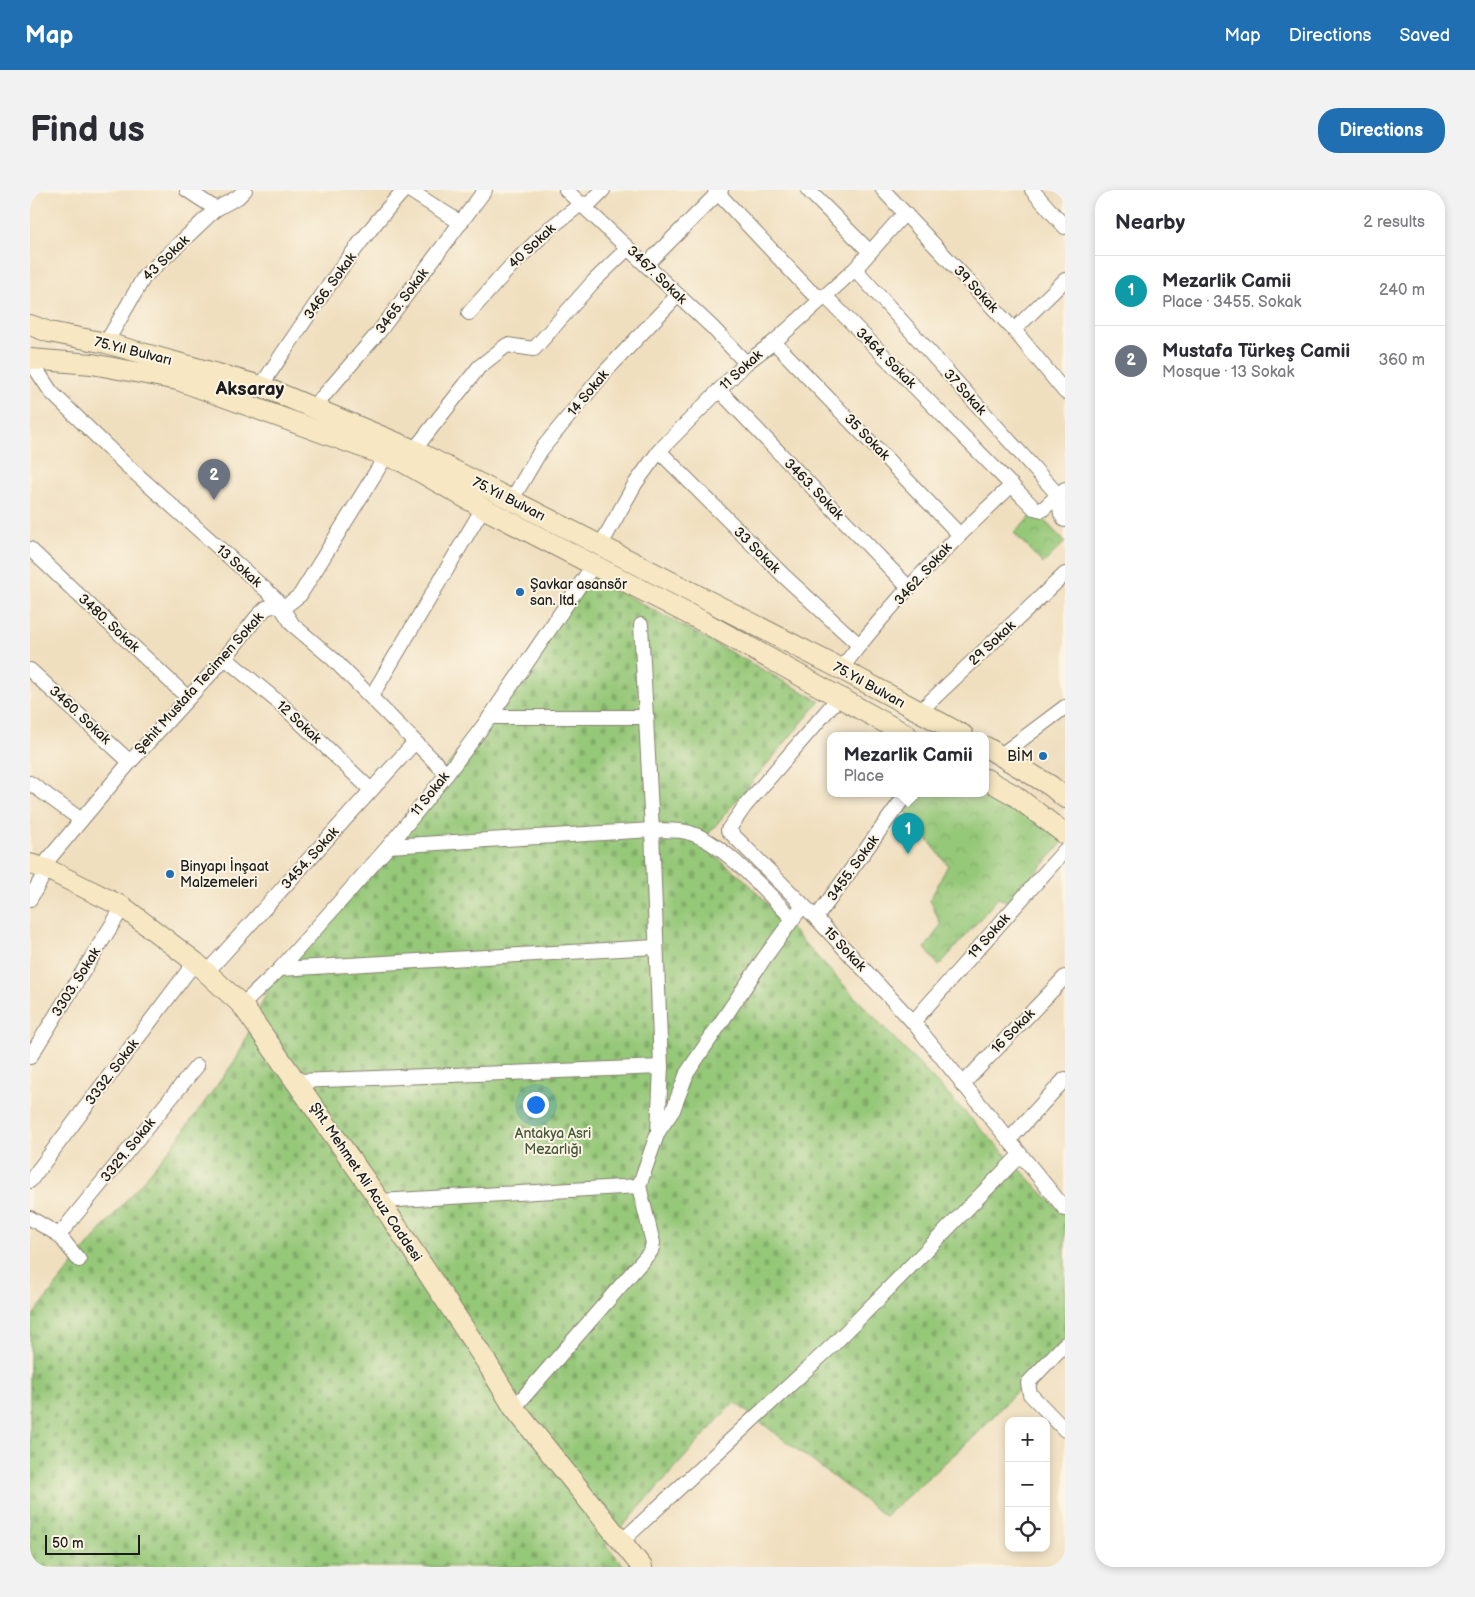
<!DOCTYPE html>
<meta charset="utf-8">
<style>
body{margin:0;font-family:"Balsamiq Sans",sans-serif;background:#f2f2f3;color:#2b2b33}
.controls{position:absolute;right:15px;bottom:15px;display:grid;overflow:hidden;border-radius:10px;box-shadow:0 2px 8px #0003}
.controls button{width:45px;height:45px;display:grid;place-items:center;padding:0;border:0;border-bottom:1px solid #e1e1e2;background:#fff;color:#2b2b33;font:25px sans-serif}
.scale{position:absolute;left:15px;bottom:12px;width:95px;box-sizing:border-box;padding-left:5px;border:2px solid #1c1c1c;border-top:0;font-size:14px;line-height:18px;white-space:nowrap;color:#1c1c1c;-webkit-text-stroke:4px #fcf5e5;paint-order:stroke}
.you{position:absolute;left:505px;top:914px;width:18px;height:18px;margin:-12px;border:4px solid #fff;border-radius:50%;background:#1a73e8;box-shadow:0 0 0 8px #1a73e833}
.badge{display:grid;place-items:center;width:32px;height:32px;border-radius:50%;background:#1f6fb2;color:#fff;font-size:16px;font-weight:700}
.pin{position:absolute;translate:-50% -41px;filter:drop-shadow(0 1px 2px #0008)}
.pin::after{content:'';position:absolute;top:26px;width:18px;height:15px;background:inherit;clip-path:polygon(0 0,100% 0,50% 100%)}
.popup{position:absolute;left:797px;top:542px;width:162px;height:65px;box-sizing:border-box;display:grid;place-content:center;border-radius:10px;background:#fff;filter:drop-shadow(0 1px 4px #0005);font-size:16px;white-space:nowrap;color:#7c7c81}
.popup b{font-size:19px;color:#2b2b33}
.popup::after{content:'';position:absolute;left:50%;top:100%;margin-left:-10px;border:10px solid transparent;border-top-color:#fff}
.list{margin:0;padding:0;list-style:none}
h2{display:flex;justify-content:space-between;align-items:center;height:65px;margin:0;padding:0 20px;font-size:21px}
h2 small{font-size:16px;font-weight:400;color:#7c7c81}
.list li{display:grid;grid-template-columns:32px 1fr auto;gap:15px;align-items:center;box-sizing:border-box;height:70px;padding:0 20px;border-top:1px solid #e1e1e2}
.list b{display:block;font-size:19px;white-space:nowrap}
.list p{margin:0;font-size:16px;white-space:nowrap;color:#7c7c81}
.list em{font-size:16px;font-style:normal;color:#7c7c81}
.icon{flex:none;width:28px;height:28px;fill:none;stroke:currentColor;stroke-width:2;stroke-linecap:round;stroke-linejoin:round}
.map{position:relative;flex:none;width:1035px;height:1377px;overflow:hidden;border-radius:20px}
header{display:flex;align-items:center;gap:30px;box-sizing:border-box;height:70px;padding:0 25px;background:#1f6fb2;color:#fff}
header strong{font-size:24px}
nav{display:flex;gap:28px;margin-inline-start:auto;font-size:18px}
.intro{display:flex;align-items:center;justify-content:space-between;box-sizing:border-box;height:120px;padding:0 30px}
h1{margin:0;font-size:35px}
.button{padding:12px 22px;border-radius:20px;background:#1f6fb2;color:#fff;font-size:18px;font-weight:700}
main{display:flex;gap:30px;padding:0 30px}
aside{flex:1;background:#fff;border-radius:20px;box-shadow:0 2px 8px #0003}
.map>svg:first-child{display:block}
</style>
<header>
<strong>Map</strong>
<nav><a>Map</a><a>Directions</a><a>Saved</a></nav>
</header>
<div class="intro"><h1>Find us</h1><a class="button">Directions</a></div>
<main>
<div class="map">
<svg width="1035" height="1377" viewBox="0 0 1035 1377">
<defs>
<pattern id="cemetery-stones" width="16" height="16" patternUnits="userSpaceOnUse" patternTransform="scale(1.25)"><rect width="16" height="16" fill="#96c879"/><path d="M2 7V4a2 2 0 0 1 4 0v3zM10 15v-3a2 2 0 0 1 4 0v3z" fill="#81ab68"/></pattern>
<pattern id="park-crowns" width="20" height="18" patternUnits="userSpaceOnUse" patternTransform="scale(1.25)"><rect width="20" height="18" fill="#96c879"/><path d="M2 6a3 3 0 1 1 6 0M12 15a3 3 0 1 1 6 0" fill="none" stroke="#81ab68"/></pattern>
</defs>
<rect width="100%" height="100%" fill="#fcf5e5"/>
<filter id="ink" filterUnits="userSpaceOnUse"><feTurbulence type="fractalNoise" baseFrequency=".02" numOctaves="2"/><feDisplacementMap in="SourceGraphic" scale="10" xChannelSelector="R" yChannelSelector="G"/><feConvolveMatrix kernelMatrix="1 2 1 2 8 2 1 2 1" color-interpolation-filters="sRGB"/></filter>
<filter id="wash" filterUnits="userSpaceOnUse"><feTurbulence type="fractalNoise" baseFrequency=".0096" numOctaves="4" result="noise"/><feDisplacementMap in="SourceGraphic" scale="20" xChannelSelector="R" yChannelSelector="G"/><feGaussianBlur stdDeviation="1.12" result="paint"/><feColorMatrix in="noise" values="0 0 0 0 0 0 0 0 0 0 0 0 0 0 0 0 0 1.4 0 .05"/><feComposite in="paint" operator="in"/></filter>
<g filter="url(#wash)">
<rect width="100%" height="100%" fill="#f0dfbf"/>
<polygon fill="url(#cemetery-stones)" stroke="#59724a" points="563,387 790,511 670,654 716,691 873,858 1035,1026 1035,1148 948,1243 855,1326 704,1212 576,1355 595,1377 0,1377 0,1129 56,1058 143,955 207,868 239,797 339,677"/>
<g fill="url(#park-crowns)" stroke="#59724a">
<polygon points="1006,322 1035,352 1013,374 984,343"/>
<polygon points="956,598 1034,651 980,712 968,708 909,776 895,758 911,735 900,710 918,675 875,621 886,603 956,603"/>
</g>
</g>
<g filter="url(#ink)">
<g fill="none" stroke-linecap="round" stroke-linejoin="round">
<defs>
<g id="street">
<polyline points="157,0 186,19"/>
<polyline points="379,0 431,33"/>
<polyline points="536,0 682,137 716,173"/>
<polyline points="685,0 780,101 788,106 795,106 1004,318 1012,320 1035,299"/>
<polyline points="778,0 840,62"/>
<polyline points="853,0 984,140 1035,202"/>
<polyline points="1002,0 1035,37"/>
<polyline points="616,75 691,0"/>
<polyline points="825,79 1028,305 1031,324 1035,330"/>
<polyline points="439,123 480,77 520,38 551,14 560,13 573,0"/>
<polyline points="984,140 1035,90"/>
<polyline points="744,152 929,344"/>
<polyline points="76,153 114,87 186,19 208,7 215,0"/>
<polyline points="0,170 21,202 94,273 245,408 263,435 303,469 417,584"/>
<path d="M231 196C276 129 320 59 374 0"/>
<polyline points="689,200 879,398"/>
<polyline points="283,218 348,143 455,0"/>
<polyline points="384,260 449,177 477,155 504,159 564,91 598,58"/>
<polyline points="629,261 754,386 829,455"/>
<polyline points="481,311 511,260 575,182 647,106"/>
<polyline points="570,356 605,294 629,261 716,173 744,152 825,79 875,23"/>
<polyline points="0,359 157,507"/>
<polyline points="611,435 622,640 631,877 628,942"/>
<polyline points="195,468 253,516 341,600"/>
<path d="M811 479C861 412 921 352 982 295"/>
<polyline points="0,480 100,572"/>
<polyline points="341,507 453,318"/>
<polyline points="809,507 715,616 698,640 786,728 883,832 1035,1019"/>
<polyline points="889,522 1035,384"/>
<polyline points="460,527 617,527"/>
<polyline points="971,565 1035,517"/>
<polyline points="0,593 50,629"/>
<path d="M359 656 622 640C635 641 648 639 660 643 693 652 738 704 763 729"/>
<polyline points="12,677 100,572 195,468 226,428 236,418 249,414 257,415 270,405 356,266"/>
<polyline points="0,709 17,679"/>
<polyline points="786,728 877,603"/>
<polyline points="250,779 625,757"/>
<polyline points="176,783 384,553"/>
<polyline points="212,815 250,779 359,656 417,584 460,527 564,374"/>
<polyline points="883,832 1035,660"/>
<polyline points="0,867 93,717"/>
<polyline points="268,891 631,877"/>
<polyline points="932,895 1035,787"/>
<polyline points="979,950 1035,889"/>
<polyline points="0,991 165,772"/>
<polyline points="350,1011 609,996"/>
<polyline points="0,1028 29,1045 49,1070"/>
<polyline points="29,1045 167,876"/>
<polyline points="1035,1154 998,1193 1000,1204 1035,1240"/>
<polyline points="484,1218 621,1061 623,1053 609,996 628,942 643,920 657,883 735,767 773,715"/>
<polyline points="591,1352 804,1154 990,965"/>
</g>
<g id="secondary">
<polyline points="0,135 19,142 76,153 231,196 384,260 811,479 933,545"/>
<polyline points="0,169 62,174 148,190 373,272 453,318 672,431 877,545"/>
<polyline points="956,557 1021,596 1035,608"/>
<polyline points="956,589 984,605 1035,644"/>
<polyline points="0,674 17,679 93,717 165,772 212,815 350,1011 457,1173 484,1218 612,1377"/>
</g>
</defs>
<use href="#street" stroke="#867e6e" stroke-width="16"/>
<use href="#secondary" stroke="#867e6e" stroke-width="22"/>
<use href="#street" stroke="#fff" stroke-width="14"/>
<use href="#secondary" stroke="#f7e8c3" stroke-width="20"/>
</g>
</g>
<g fill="#1f6fb2" stroke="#fcf5e5" stroke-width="2">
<circle cx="490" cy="402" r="5"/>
<circle cx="1013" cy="566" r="5"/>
<circle cx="140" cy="684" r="5"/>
</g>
<g text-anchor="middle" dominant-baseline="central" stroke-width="4" stroke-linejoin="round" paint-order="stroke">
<g font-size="14" fill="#1c1c1c" stroke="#fcf5e5">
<text transform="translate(502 56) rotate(-43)">40 Sokak</text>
<text transform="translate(136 68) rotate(-44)">43 Sokak</text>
<text transform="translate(627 85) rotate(44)">3467. Sokak</text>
<text transform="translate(300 96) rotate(-54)">3466. Sokak</text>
<text transform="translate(946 99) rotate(47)">39 Sokak</text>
<text transform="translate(372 111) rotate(-53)">3465. Sokak</text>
<text transform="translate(103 161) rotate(14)">75.Yıl Bulvarı</text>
<text transform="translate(856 168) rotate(45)">3464. Sokak</text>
<text transform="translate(711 180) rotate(-42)">11 Sokak</text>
<text transform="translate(935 202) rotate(48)">37 Sokak</text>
<text transform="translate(558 203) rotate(-50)">14 Sokak</text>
<text transform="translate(837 247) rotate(46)">35 Sokak</text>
<text transform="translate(784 299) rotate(46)">3463. Sokak</text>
<text transform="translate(479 309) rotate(27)">75.Yıl Bulvarı</text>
<text transform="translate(727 360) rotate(45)">33 Sokak</text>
<text transform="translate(209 376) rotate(42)">13 Sokak</text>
<text transform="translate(893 384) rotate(-48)">3462. Sokak</text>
<text transform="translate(79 433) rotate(43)">3480. Sokak</text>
<text transform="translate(962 453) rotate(-43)">29 Sokak</text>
<text transform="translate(169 493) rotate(-48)">Şehit Mustafa Tecimen Sokak</text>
<text transform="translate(839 495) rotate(29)">75.Yıl Bulvarı</text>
<text transform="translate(50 525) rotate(43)">3460. Sokak</text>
<text transform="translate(269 532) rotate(43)">12 Sokak</text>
<text transform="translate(400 604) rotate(-51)">11 Sokak</text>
<text transform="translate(280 668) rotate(-48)">3454. Sokak</text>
<text transform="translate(823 678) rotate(-54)">3455. Sokak</text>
<text transform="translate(959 746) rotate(-48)">19 Sokak</text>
<text transform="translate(815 759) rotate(47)">15 Sokak</text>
<text transform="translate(46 792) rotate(-58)">3303. Sokak</text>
<text transform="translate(983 841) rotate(-46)">16 Sokak</text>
<text transform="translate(82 882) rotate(-53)">3332. Sokak</text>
<text transform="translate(98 960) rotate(-51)">3329. Sokak</text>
<text transform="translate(336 992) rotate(56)">Şht. Mehmet Ali Acuz Caddesi</text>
</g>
<g font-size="14" fill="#1c1c1c" stroke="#fcf5e5" text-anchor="start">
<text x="500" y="394">Şavkar asansör<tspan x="500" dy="16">san. ltd.</tspan></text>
<text x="1003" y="566" text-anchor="end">BİM</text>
<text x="150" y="676">Binyapı İnşaat<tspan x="150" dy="16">Malzemeleri</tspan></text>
</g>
<g font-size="14" fill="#47583d" stroke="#fcf5e5">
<text x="523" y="943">Antakya Asri<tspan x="523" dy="16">Mezarlığı</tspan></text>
</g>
<g font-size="19" font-weight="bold" fill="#1c1c1c" stroke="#fcf5e5">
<text x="220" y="199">Aksaray</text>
</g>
</g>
</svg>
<div class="controls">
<button>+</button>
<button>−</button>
<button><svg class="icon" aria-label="locate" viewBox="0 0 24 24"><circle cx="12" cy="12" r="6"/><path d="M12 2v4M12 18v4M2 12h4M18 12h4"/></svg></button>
</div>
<div class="scale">50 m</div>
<div class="you"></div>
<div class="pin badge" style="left:878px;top:664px;background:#0f9aa8">1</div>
<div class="popup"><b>Mezarlik Camii</b>Place</div>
<div class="pin badge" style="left:184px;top:310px;background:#6b7280">2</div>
</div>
<aside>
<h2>Nearby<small>2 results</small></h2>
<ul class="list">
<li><span class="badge" style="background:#0f9aa8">1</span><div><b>Mezarlik Camii</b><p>Place · 3455. Sokak</p></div><em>240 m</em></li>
<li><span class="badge" style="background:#6b7280">2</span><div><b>Mustafa Türkeş Camii</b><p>Mosque · 13 Sokak</p></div><em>360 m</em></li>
</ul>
</aside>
</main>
